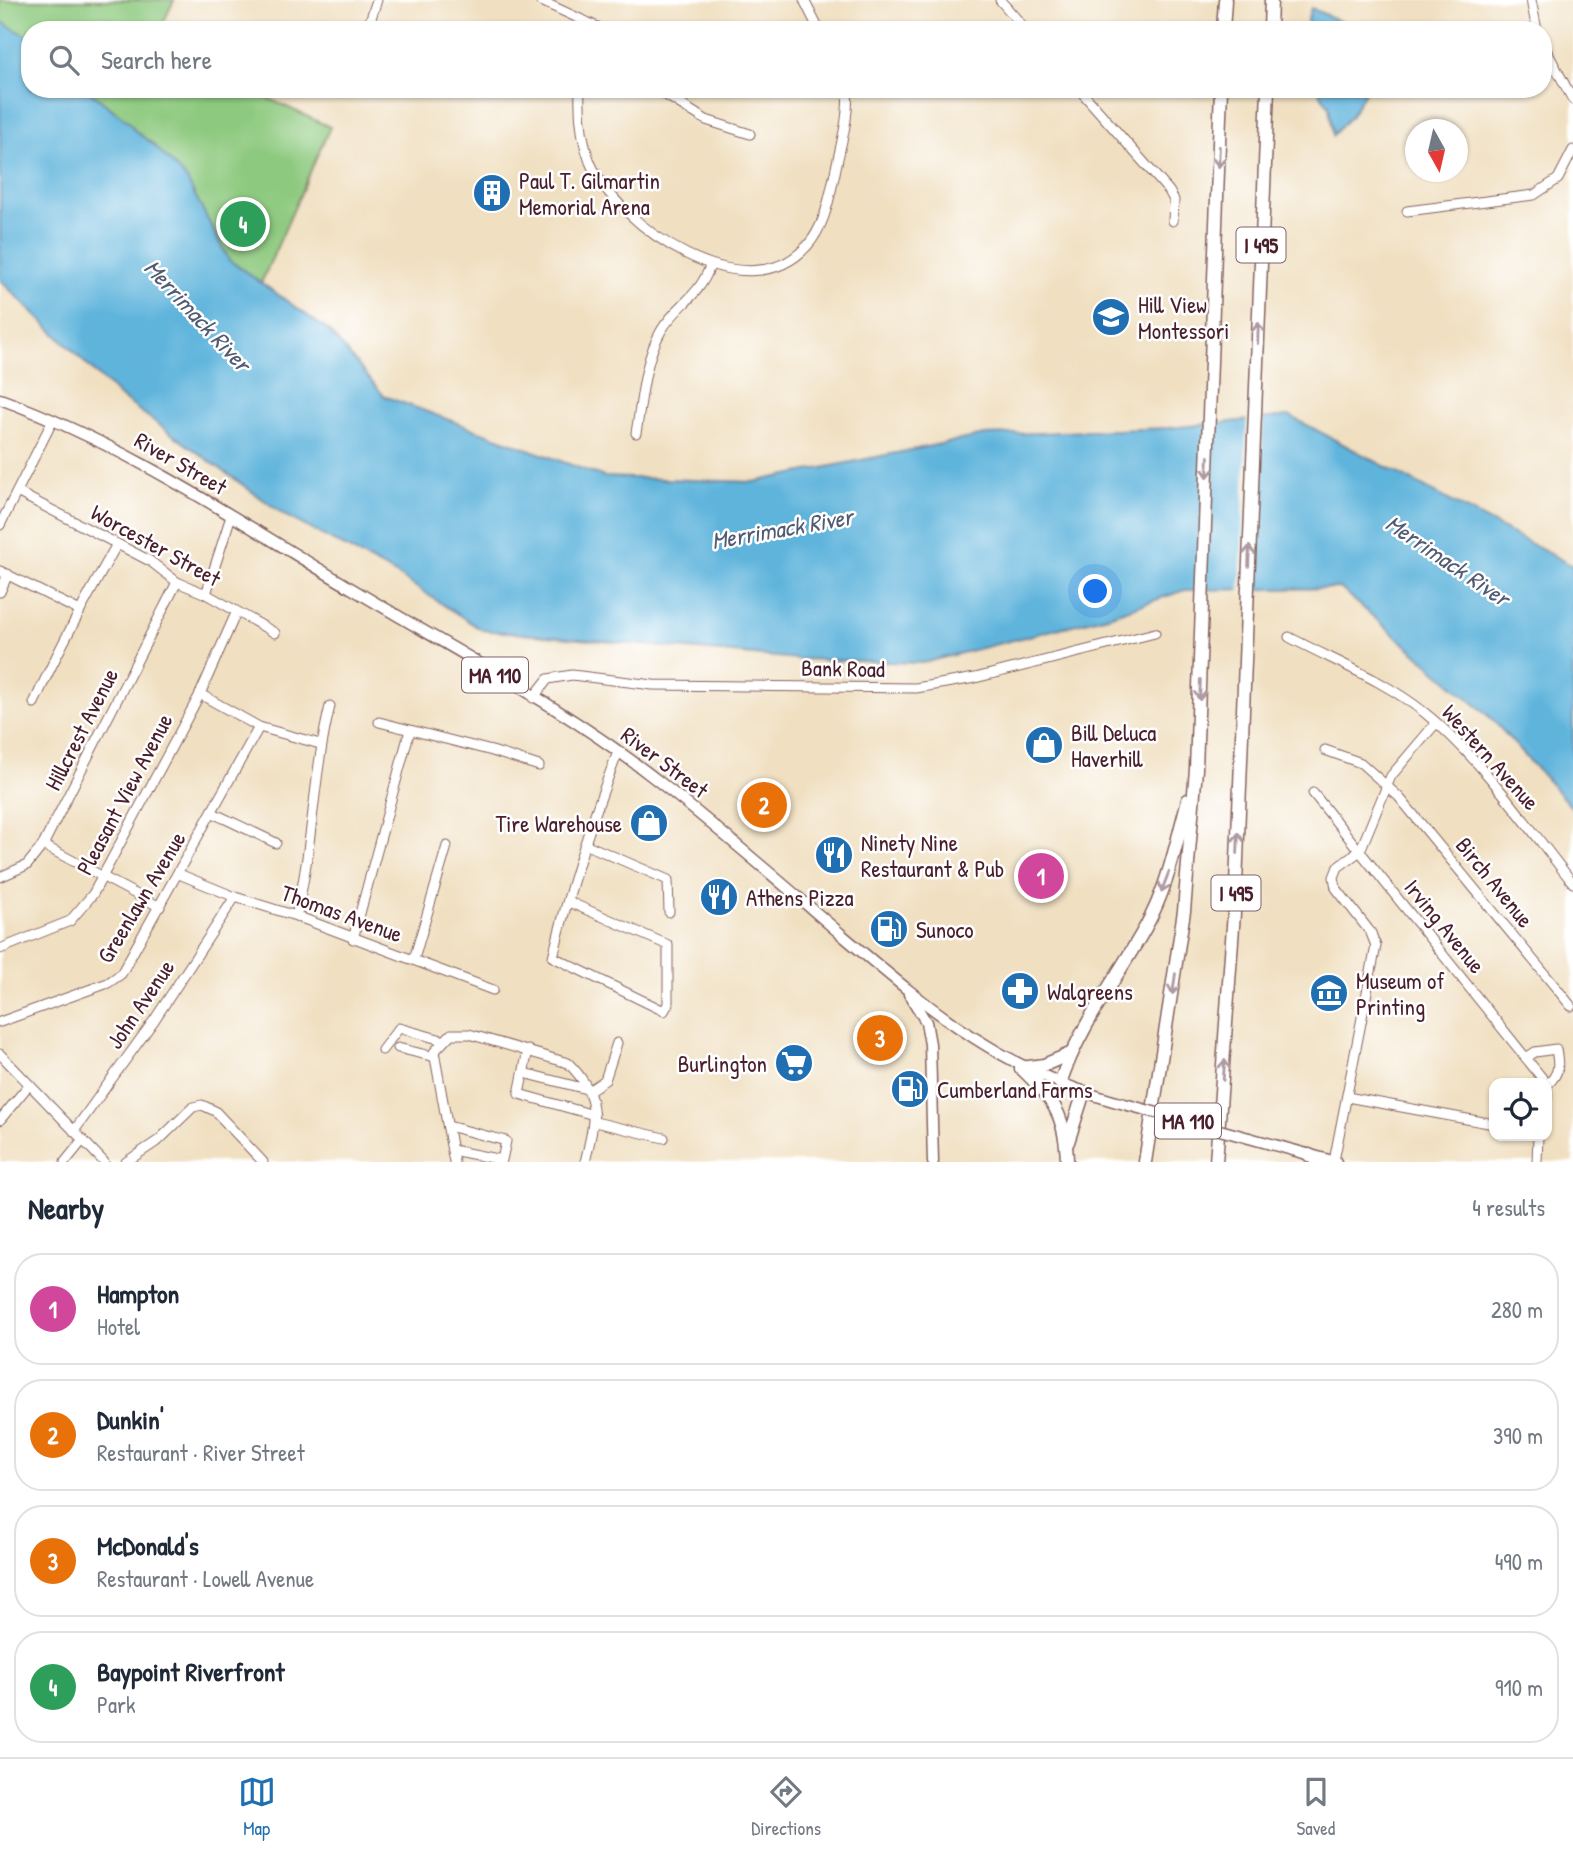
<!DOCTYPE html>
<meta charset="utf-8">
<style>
body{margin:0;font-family:"Patrick Hand",sans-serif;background:#f2f2f3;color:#1f2937}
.controls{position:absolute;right:21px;bottom:21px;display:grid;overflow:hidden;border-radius:14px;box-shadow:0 2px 5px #0004}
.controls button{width:63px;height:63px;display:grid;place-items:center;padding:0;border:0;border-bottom:2px solid #e0e1e3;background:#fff;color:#1f2937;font:35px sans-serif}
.compass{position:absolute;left:1405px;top:119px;width:63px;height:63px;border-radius:50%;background:#fff;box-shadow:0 2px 5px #0004;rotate:172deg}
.you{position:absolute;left:1096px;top:592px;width:24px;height:24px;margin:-18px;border:5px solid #fff;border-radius:50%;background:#1a73e8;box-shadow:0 0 0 10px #1a73e833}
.badge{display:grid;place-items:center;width:46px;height:46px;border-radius:50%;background:#1f6fb2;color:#fff;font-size:23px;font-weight:700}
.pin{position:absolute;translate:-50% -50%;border:4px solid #fff;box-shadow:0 2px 7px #0006}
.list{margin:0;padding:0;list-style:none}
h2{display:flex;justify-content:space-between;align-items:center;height:91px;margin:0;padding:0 28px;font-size:30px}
h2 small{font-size:23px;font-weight:400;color:#747a83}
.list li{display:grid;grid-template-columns:46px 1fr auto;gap:21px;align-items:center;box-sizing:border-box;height:112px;margin:0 14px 14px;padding:0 14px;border:2px solid #e0e1e3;border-radius:28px}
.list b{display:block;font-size:26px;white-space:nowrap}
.list p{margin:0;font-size:23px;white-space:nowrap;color:#747a83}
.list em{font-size:23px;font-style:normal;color:#747a83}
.icon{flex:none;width:38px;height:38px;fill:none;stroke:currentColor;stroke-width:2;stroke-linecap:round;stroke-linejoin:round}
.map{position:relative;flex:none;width:1573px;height:1162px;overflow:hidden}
.search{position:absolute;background:#fff;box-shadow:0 2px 5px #0004;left:21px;right:21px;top:21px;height:77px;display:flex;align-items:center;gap:18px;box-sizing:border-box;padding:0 24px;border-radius:28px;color:#747a83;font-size:26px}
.sheet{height:595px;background:#fff}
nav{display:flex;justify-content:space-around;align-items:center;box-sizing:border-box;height:98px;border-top:2px solid #e0e1e3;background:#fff;font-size:19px;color:#747a83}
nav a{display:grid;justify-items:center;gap:4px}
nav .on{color:#1f6fb2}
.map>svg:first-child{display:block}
</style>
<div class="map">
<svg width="1573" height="1162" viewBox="0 0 1573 1162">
<rect width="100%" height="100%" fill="#fff"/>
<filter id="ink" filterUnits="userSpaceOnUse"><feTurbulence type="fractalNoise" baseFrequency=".0143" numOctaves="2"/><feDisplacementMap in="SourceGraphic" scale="14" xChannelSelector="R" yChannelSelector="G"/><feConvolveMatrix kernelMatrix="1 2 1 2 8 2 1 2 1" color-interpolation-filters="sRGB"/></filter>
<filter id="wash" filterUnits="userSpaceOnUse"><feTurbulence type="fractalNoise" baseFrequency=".00686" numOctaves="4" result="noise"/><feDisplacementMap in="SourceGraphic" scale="28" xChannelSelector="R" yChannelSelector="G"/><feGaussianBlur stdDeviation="1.57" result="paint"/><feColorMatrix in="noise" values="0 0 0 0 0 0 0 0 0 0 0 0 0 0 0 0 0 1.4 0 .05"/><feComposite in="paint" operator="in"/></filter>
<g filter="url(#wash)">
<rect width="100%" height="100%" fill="#f0dfc0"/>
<g fill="#8dc97e" stroke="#6c7454" stroke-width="2">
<polygon points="0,0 174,0 160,30 30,30 30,46 0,27"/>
<polygon points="72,89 248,89 330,127 258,290 221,265"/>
</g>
<g fill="#5fb4dc" stroke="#546a84" stroke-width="2">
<polygon points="1311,8 1358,30 1305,30"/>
<polygon points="0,21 30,38 30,89 86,89 129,122 136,132 153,144 186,178 229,260 329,331 384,396 604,477 753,482 985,435 1169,428 1290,416 1573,566 1573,809 1492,719 1340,588 1185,590 1108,616 922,663 798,659 482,630 396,574 286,516 119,396 0,280"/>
<polygon points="1317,89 1367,89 1350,117 1333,135 1329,106"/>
</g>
<polygon fill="#f0dfc0" points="1263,415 1256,592 1240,593 1247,416"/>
</g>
<g filter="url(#ink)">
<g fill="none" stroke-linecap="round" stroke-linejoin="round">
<defs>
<g id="minor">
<polyline points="539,0 604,30"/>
<polyline points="804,0 819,30"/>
<polyline points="1000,0 1026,30"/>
<polyline points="1531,0 1537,30"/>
<polyline points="367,30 377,0"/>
<polyline points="1543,44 1573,100"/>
<path d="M580 89C579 114 581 139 590 162 618 227 746 314 807 246 825 226 829 199 835 173 840 146 850 117 847 89"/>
<polyline points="656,89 706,120 750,134"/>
<polyline points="1079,89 1169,191 1174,200 1173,221"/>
<polyline points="1407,211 1534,195 1558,179 1573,150"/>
<path d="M636 433C642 399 644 361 661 331 676 305 699 298 710 266"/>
<polyline points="17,492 150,561 177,582 206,594 275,633"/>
<polyline points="0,525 53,420"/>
<polyline points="0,571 78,610"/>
<polyline points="0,592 8,574"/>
<polyline points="206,594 231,516"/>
<path d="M1289 637C1336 662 1384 680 1425 713 1481 758 1528 827 1573 883"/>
<polyline points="200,694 259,727 320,744"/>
<polyline points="533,698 548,679 572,675 653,685 916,688 975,678 1155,633"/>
<path d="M34 703C59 648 88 596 117 544"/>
<polyline points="379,722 492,751 539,766"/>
<polyline points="1325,750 1361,763 1399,797 1571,1006"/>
<polyline points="1313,793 1546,1083"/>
<polyline points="213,813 276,843"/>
<polyline points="43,845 160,907"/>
<polyline points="587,845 668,880 669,912"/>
<polyline points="179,874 235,897 296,916 493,990"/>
<polyline points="0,877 27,865 43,845 177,582"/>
<path d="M569 902 668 945V1004L664 1011 553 957C569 889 592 818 618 752"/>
<path d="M296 916C313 847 313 775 330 706"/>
<polyline points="353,939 410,730"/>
<polyline points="0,949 70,921 93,894 200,694 236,613"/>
<polyline points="414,959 447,846"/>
<polyline points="0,1022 108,983 121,974 259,727"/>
<polyline points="398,1048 435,1057"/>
<polyline points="382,1050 399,1028 442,1040"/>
<polyline points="528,1050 519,1094 594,1115"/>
<polyline points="0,1054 104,1162"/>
<path d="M1526 1058 1535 1052 1556 1049C1559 1066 1560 1073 1547 1085"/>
<polyline points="524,1073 590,1090 605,1080 617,1043"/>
<polyline points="1347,1097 1494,1124"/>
<polyline points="1547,1097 1547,1085"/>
<polyline points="0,1120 28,1086"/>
<polyline points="595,1122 664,1138"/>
<polyline points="448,1126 506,1141 502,1160 452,1150"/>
<polyline points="74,1131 155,1019 235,897"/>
<polyline points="1334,1161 1376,946 1371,933 1336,888 1334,877 1338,867 1360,851 1391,776 1436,723"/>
<polyline points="65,1162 82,1141"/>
<polyline points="126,1162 159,1140 193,1107 202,1105 215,1111 263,1162"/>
<path d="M454 1162 434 1052 451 1034H469L568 1063C602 1096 595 1120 585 1162"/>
<polyline points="1537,1162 1538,1136"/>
</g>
<g id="major">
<path d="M0 399C125 444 235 519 349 587 454 650 566 708 662 784 723 832 783 884 842 935 935 1014 1007 1074 1128 1105"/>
<polyline points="909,994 926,1022 930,1044 933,1162"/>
<polyline points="1249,1138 1336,1162"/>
</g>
<g id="highway">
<polyline points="1223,30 1225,0"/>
<polyline points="1270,30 1271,0"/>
<path d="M1021 1068C1053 1098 1066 1116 1067 1162"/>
<polyline points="1021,1068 1044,1065 1070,1054"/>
<path d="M1060 1083C1080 1025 1116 980 1145 928 1168 888 1176 843 1188 800"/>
<polyline points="1068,1142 1084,1092"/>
<polyline points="1309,1155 1319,1162"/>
<polyline points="1145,1162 1184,911 1196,769 1221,89"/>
<polyline points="1216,1162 1236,885 1268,89"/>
</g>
</defs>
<use href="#minor" stroke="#84625f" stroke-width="11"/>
<use href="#major" stroke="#84625f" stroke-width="13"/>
<use href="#highway" stroke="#84625f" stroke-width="15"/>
<use href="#minor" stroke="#fff" stroke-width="9"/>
<use href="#major" stroke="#fff" stroke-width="10"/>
<use href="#highway" stroke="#fff" stroke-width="12"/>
<defs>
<polyline id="major-bridge" points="1128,1105 1249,1138"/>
</defs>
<use href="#major-bridge" stroke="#84625f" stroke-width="13" stroke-linecap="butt"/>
<use href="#major-bridge" stroke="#fff" stroke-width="10"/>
</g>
<defs><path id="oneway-shaft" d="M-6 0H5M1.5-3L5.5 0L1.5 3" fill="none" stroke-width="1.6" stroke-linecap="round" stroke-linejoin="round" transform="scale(1.75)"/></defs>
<g stroke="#ae9aa0">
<use href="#oneway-shaft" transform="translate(1219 157) rotate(92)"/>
<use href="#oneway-shaft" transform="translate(1258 333) rotate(-88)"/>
<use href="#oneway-shaft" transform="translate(1208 467) rotate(92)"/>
<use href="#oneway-shaft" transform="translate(1249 556) rotate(-88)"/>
<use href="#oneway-shaft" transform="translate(1200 690) rotate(92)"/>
<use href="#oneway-shaft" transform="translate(1238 843) rotate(-88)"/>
<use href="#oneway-shaft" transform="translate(1165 882) rotate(111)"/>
<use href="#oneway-shaft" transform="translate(1174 984) rotate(98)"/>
<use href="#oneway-shaft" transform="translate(1224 1070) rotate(-85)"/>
</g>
</g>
<defs>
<symbol id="building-disc" viewBox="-11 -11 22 22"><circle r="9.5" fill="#1f6fb2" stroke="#fff"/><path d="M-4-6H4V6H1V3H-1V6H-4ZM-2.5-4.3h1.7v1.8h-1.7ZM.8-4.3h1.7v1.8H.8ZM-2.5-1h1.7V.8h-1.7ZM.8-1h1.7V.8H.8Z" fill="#fff"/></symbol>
<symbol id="school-disc" viewBox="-11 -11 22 22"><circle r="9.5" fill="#1f6fb2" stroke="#fff"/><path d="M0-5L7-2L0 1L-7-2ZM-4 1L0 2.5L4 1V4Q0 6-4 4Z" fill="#fff"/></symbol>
<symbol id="shop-disc" viewBox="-11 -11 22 22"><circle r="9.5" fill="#1f6fb2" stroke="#fff"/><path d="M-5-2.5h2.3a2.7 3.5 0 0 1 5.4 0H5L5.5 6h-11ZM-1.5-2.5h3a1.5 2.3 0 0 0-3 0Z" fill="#fff"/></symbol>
<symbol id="restaurant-disc" viewBox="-11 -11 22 22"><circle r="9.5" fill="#1f6fb2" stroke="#fff"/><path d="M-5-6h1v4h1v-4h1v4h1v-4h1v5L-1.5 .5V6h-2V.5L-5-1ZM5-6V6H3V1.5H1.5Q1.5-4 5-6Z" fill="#fff"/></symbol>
<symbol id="fuel-disc" viewBox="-11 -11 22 22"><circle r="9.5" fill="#1f6fb2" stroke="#fff"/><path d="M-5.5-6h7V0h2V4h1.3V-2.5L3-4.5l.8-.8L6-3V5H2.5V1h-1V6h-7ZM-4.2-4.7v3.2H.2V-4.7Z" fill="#fff"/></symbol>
<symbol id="pharmacy-disc" viewBox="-11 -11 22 22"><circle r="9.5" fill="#1f6fb2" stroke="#fff"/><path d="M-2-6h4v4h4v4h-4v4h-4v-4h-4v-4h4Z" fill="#fff"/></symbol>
<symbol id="museum-disc" viewBox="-11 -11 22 22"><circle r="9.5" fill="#1f6fb2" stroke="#fff"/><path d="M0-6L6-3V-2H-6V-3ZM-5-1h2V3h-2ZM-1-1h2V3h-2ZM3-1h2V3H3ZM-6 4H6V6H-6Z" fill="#fff"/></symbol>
<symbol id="supermarket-disc" viewBox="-11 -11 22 22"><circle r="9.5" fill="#1f6fb2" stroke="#fff"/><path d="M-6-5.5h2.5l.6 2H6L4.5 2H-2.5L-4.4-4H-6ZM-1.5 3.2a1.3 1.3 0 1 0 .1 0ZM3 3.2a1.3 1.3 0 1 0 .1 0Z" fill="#fff"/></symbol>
</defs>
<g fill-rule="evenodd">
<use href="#building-disc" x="470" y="171" width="44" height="44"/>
<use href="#school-disc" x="1089" y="295" width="44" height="44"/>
<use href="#shop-disc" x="1022" y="723" width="44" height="44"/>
<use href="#shop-disc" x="627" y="801" width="44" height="44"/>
<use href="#restaurant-disc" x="812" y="833" width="44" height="44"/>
<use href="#restaurant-disc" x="697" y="875" width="44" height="44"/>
<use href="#fuel-disc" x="867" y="907" width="44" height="44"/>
<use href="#pharmacy-disc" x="998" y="969" width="44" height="44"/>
<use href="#museum-disc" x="1307" y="971" width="44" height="44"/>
<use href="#supermarket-disc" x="772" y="1041" width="44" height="44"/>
<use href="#fuel-disc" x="888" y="1067" width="44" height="44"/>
</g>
<g text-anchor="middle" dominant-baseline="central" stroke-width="5" stroke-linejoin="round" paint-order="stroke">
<g fill="#fff" stroke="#80626b" stroke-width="2">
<rect x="1236.5" y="227.5" width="49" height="35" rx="5"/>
<rect x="462" y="657.5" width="66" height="35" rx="5"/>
<rect x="1211.5" y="875.5" width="49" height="35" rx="5"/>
<rect x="1155" y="1103.5" width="66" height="35" rx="5"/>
</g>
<g font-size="21" font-weight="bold" fill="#4a1f2b">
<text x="1261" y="245">I 495</text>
<text x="495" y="675">MA 110</text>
<text x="1236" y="893">I 495</text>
<text x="1188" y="1121">MA 110</text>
</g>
<g font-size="23" fill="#4a1f2b" stroke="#fff" text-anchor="start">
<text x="519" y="180">Paul T. Gilmartin<tspan x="519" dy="26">Memorial Arena</tspan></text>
<text x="1138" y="304">Hill View<tspan x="1138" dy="26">Montessori</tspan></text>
<text x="1071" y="732">Bill Deluca<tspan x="1071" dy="26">Haverhill</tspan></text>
<text x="622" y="823" text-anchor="end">Tire Warehouse</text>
<text x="861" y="842">Ninety Nine<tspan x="861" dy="26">Restaurant &amp; Pub</tspan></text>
<text x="746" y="897">Athens Pizza</text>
<text x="916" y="929">Sunoco</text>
<text x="1356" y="980">Museum of<tspan x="1356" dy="26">Printing</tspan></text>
<text x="1047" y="991">Walgreens</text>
<text x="767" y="1063" text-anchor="end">Burlington</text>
<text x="937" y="1089">Cumberland Farms</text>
</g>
<g font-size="23" fill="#4a1f2b" stroke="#fff">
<text transform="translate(181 463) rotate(30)">River Street</text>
<text transform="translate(156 545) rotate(29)">Worcester Street</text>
<text transform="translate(843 668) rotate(1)">Bank Road</text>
<text transform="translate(81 729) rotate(-63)">Hillcrest Avenue</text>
<text transform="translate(1491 757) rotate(48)">Western Avenue</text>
<text transform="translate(665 762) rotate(37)">River Street</text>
<text transform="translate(124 794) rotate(-62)">Pleasant View Avenue</text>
<text transform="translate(1495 882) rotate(51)">Birch Avenue</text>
<text transform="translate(141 897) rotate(-59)">Greenlawn Avenue</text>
<text transform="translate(342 913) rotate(20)">Thomas Avenue</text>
<text transform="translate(1445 926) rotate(51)">Irving Avenue</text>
<text transform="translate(140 1004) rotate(-56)">John Avenue</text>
</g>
<g font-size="24" font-style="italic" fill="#525b72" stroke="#fff">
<text transform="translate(198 315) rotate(47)">Merrimack River</text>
<text transform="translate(782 528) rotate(-10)">Merrimack River</text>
<text transform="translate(1448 560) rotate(34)">Merrimack River</text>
</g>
</g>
</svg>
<div class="controls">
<button><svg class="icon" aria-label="locate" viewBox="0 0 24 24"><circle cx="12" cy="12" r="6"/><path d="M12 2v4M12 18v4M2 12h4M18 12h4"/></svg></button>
</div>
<svg class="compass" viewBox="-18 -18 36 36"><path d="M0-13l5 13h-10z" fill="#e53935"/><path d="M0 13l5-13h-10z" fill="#747a83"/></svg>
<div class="you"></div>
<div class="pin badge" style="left:1041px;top:876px;background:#d1479c">1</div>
<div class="pin badge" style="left:764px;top:805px;background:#e8710a">2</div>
<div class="pin badge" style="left:880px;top:1038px;background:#e8710a">3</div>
<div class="pin badge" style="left:243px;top:224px;background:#2e9e5b">4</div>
<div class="search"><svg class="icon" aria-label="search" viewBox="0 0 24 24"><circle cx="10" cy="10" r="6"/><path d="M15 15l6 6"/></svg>Search here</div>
</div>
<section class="sheet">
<h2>Nearby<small>4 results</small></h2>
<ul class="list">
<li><span class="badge" style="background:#d1479c">1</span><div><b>Hampton</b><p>Hotel</p></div><em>280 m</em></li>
<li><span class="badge" style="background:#e8710a">2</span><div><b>Dunkin'</b><p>Restaurant · River Street</p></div><em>390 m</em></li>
<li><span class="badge" style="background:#e8710a">3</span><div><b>McDonald's</b><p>Restaurant · Lowell Avenue</p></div><em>490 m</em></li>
<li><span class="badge" style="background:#2e9e5b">4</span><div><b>Baypoint Riverfront</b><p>Park</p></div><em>910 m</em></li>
</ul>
</section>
<nav>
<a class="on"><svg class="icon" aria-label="map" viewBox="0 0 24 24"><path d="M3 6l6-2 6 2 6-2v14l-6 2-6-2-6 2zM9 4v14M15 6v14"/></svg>Map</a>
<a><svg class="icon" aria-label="directions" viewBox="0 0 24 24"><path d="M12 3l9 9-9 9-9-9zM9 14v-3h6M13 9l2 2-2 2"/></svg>Directions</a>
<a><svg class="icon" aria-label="saved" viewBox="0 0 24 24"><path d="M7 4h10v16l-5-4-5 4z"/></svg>Saved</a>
</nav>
